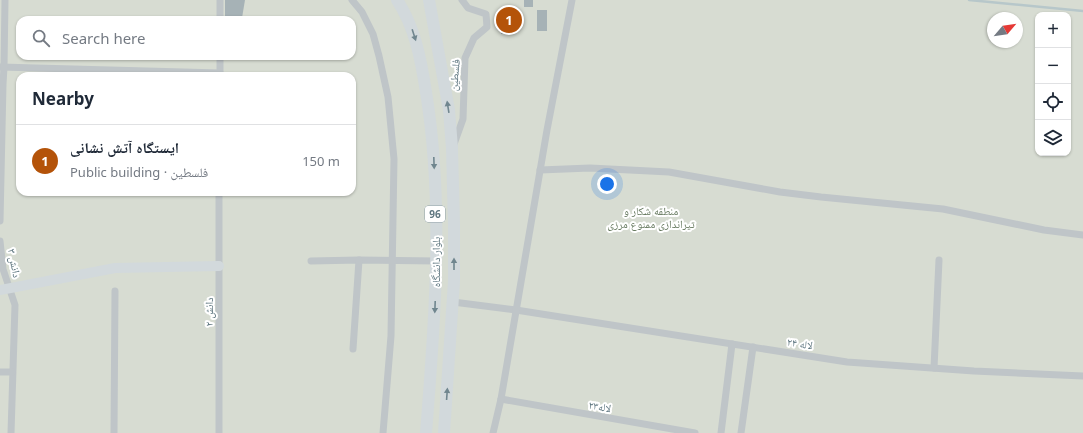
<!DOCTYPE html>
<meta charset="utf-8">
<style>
body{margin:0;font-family:"Noto Sans","Noto Naskh Arabic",sans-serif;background:#f6f6f7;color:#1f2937}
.controls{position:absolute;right:12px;top:12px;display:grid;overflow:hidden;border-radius:8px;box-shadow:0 1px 3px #0004}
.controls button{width:36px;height:36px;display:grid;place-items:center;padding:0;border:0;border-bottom:1px solid #e0e1e3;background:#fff;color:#1f2937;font:20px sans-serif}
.compass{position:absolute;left:987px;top:12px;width:36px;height:36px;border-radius:50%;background:#fff;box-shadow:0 1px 3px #0004;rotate:61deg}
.you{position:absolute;left:607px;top:184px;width:14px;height:14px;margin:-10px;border:3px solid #fff;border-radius:50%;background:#1a73e8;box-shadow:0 0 0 6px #1a73e833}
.badge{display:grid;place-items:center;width:26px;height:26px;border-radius:50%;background:#b45309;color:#fff;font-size:13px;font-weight:700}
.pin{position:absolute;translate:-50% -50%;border:2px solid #fff;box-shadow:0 1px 4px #0006}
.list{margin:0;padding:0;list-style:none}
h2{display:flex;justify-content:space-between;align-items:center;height:52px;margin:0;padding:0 16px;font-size:17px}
h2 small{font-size:13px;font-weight:400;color:#747a83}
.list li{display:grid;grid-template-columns:26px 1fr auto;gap:12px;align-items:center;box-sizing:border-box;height:72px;padding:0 16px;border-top:1px solid #e0e1e3}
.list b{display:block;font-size:15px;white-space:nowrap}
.list p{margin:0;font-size:13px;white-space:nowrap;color:#747a83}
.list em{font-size:13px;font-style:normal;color:#747a83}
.icon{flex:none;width:22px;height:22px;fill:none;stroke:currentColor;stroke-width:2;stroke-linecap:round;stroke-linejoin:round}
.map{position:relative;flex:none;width:1083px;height:433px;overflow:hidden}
.search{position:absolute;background:#fff;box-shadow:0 1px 3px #0004;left:16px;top:16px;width:340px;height:44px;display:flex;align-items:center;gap:10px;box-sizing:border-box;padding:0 14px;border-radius:12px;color:#747a83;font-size:15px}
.panel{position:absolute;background:#fff;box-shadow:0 1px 3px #0004;left:16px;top:72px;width:340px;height:124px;border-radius:12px}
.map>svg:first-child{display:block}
</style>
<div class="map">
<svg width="1083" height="433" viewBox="0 0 1083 433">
<rect width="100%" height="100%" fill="#f7f7f3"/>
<path fill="#d7dcd2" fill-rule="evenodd" d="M0 0H1083V433H0ZM1038 15H1068V153H1038ZM993 18H1017V42H993ZM20 20H352V56H20ZM20 76H352V192H20Z"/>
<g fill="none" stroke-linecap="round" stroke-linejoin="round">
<polyline stroke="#b7c7ca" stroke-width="2.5" points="969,0 1083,11"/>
</g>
<g fill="#a6b2b6">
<polygon points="225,0 245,0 242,18 225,16"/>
<rect x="524" y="0" width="9" height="7"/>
<rect x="537" y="10" width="10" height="21"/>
<polygon points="516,12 516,28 509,28 509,34 501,34 501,13"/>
</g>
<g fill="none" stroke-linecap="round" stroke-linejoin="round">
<g stroke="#bfc5c8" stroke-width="7">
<polyline points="352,0 362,12 373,34 379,56 388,97 394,159 391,336 383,433"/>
<polyline points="220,20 220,0"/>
<polyline points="0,67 220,73"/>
<polyline points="220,76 220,56"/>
<polyline points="454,144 463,119 465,58 474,38 487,27 486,14 468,8 462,0"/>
<polyline points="540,170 590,168 669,172 780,192 821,197 943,209 1044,230 1083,235"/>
<polyline points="0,221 3,84 4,67 5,0"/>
<polyline points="0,241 3,269 15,305 11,433"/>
<polyline points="311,261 359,260 436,261"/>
<polyline points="453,302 516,310 847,362 974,371 1083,376"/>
<polyline points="353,349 359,260"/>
<polyline points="934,368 939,260"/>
<polyline points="0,372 12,372"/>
<polyline points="501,399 695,433"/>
<polyline points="114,433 115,291"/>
<polyline points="219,433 219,192"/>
<polyline points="493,433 501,399 547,130 572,0"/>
<polyline points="721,433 732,344"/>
<polyline points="741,433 753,347"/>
</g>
<polyline stroke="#d2d9dc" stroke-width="10" points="0,290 115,268 219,266"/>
<g stroke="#d2d9dc" stroke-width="12">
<path d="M397 0C415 27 421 60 426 92 444 203 435 321 426 433"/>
<polyline points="429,0 449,110 452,148 454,225 454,281 444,433"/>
</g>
</g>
<defs><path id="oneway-solid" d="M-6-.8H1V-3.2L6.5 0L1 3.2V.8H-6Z"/></defs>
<g fill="#70868f">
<use href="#oneway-solid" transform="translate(414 35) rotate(72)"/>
<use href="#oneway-solid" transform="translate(448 107) rotate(-99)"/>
<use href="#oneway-solid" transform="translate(434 163) rotate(88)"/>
<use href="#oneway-solid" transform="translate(454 264) rotate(-90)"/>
<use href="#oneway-solid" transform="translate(435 307) rotate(92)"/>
<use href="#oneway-solid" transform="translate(447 394) rotate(-86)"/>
</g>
<g text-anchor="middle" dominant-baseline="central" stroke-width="4" stroke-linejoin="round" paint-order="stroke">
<rect fill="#fff" stroke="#8fa0a7" stroke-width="1" x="425" y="206" width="20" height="16" rx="3"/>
<g font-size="10" font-weight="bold" fill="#5f7781">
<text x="435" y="214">96</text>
</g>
<g font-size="11" fill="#5f7781" stroke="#fff">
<text transform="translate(454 75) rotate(-85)">فلسطین</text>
<text transform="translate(435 262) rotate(-90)">بلوار دانشگاه</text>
<text transform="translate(15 263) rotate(79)">دانش ۳</text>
<text transform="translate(208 312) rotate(-90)">دانش ۲</text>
<text transform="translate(800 343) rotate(9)">لاله ۲۴</text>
<text transform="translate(600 406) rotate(10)">لاله۲۳</text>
</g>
<g font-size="11" fill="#66795f" stroke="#fff">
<text x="651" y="210">منطقه شکار و<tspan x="651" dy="13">تیراندازی ممنوع مرزی</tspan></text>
</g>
</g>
</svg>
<div class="controls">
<button>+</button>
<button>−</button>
<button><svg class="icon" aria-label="locate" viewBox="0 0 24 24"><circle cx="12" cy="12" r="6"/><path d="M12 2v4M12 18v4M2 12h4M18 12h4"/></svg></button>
<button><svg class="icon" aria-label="layers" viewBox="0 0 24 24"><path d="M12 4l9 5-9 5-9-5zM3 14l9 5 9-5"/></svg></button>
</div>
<svg class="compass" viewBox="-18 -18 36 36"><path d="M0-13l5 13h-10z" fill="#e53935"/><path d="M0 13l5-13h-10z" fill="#747a83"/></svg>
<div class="you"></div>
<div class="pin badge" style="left:509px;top:20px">1</div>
<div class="search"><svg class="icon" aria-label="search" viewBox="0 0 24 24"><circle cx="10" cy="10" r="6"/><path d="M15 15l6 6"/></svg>Search here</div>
<section class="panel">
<h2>Nearby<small></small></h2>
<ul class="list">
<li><span class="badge">1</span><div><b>ایستگاه آتش نشانی</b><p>Public building · فلسطین</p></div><em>150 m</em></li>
</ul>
</section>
</div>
